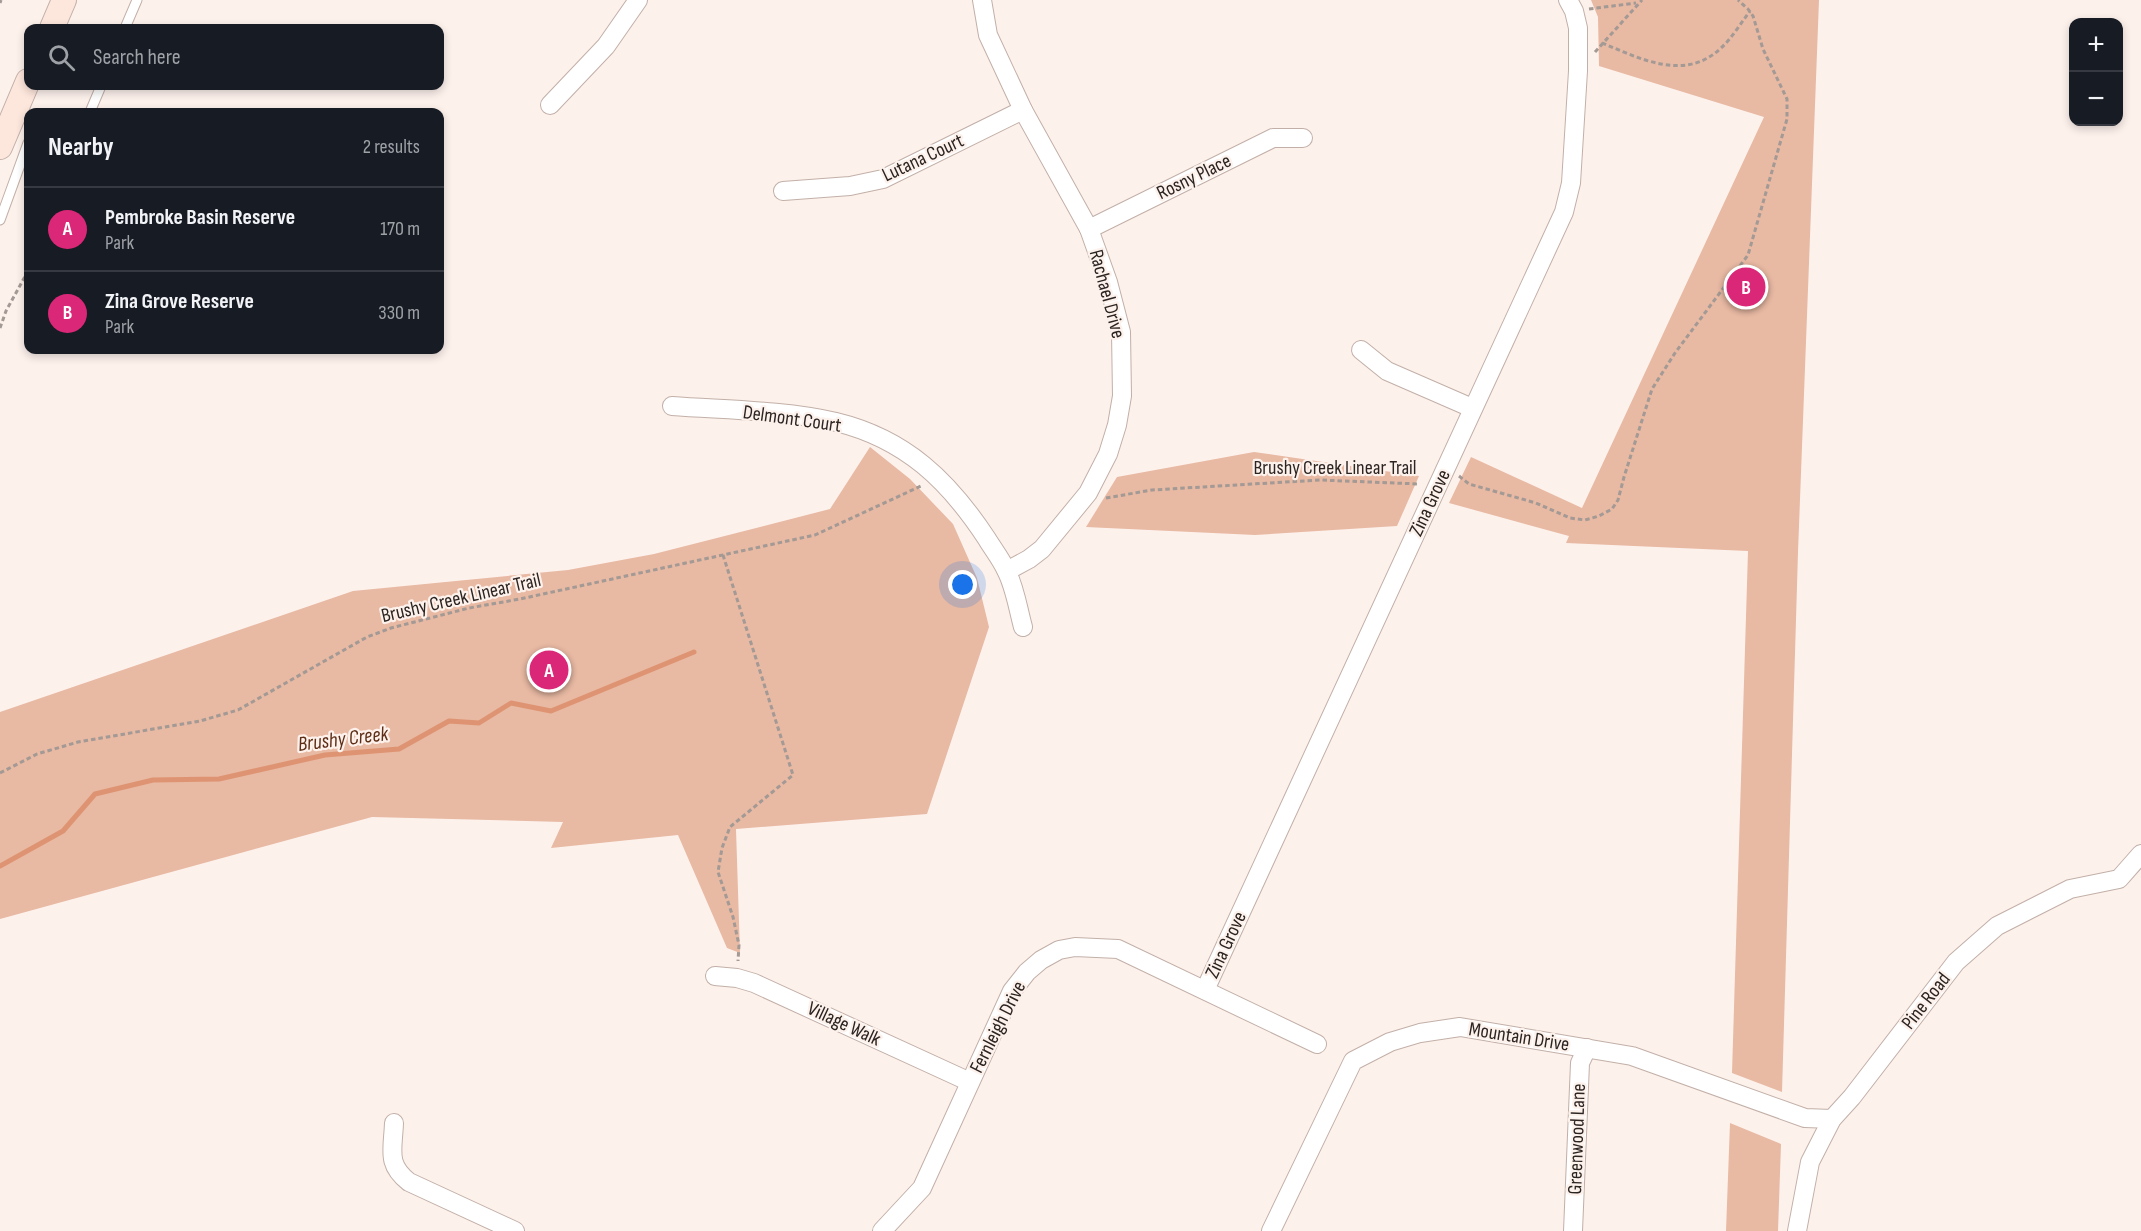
<!DOCTYPE html>
<meta charset="utf-8">
<style>
body{margin:0;font-family:"Sofia Sans Condensed",sans-serif;background:#20242c;color:#f1f3f6}
.controls{position:absolute;right:18px;top:18px;display:grid;overflow:hidden;border-radius:12px;box-shadow:0 3px 9px #0003}
.controls button{width:54px;height:54px;display:grid;place-items:center;padding:0;border:0;border-bottom:2px solid #363941;background:#171b24;color:#f1f3f6;font:30px sans-serif}
.you{position:absolute;left:963px;top:585px;width:21px;height:21px;margin:-15px;border:4px solid #fff;border-radius:50%;background:#1a73e8;box-shadow:0 0 0 9px #1a73e833}
.badge{display:grid;place-items:center;width:39px;height:39px;border-radius:50%;background:#db2777;color:#fff;font-size:20px;font-weight:700}
.pin{position:absolute;translate:-50% -50%;border:3px solid #fff;box-shadow:0 2px 6px #0006}
.list{margin:0;padding:0;list-style:none}
h2{display:flex;justify-content:space-between;align-items:center;height:78px;margin:0;padding:0 24px;font-size:26px}
h2 small{font-size:20px;font-weight:400;color:#9ea1a6}
.list li{display:grid;grid-template-columns:39px 1fr auto;gap:18px;align-items:center;box-sizing:border-box;height:84px;padding:0 24px;border-top:2px solid #363941}
.list b{display:block;font-size:22px;white-space:nowrap}
.list p{margin:0;font-size:20px;white-space:nowrap;color:#9ea1a6}
.list em{font-size:20px;font-style:normal;color:#9ea1a6}
.icon{flex:none;width:33px;height:33px;fill:none;stroke:currentColor;stroke-width:2;stroke-linecap:round;stroke-linejoin:round}
.map{position:relative;flex:none;width:2141px;height:1231px;overflow:hidden}
.search{position:absolute;background:#171b24;box-shadow:0 3px 9px #0003;left:24px;top:24px;width:420px;height:66px;display:flex;align-items:center;gap:15px;box-sizing:border-box;padding:0 21px;border-radius:12px;color:#9ea1a6;font-size:22px}
.panel{position:absolute;background:#171b24;box-shadow:0 3px 9px #0003;left:24px;top:108px;width:420px;height:246px;border-radius:12px}
.map>svg:first-child{display:block}
</style>
<div class="map">
<svg width="2141" height="1231" viewBox="0 0 2141 1231">
<rect width="100%" height="100%" fill="#fdf1ec"/>
<g fill="#e8b9a3">
<polygon points="1591,0 1819,0 1798,552 1782,1092 1732,1073 1748,551 1566,543 1569,536 1449,503 1471,457 1582,508 1764,117 1599,66 1598,17"/>
<polygon points="870,447 910,479 953,524 977,578 989,627 927,814 736,829 740,953 727,948 678,835 551,848 563,822 372,817 0,919 0,712 353,591 568,570 654,554 830,509"/>
<polygon points="1254,452 1419,476 1397,526 1255,535 1086,527 1117,477"/>
<polygon points="1730,1123 1781,1144 1778,1231 1726,1231"/>
</g>
<g fill="none" stroke-linecap="round" stroke-linejoin="round">
<polyline stroke="#de9472" stroke-width="5" points="0,866 63,831 95,794 153,780 219,779 325,755 399,749 449,721 479,723 511,703 551,711 694,652"/>
<defs>
<g id="service">
<polyline points="125,28 137,0"/>
<polyline points="90,112 101,86"/>
<polyline points="0,220 28,143"/>
</g>
<g id="minor">
<polyline points="982,0 988,35 1023,110 1089,229 1108,282 1121,332 1122,396 1117,425 1108,454 1088,493 1042,549 1029,559 1007,571"/>
<polyline points="550,105 606,46 638,0"/>
<polyline points="783,191 850,186 883,179 1023,110"/>
<polyline points="1089,229 1273,138 1303,138"/>
<polyline points="1361,350 1387,371 1472,408"/>
<path d="M672 406C726 410 784 410 836 422 906 439 949 481 987 539 993 549 1001 559 1006 570 1015 587 1018 609 1023 627"/>
<polyline points="715,976 737,978 754,983 970,1082"/>
<polyline points="1205,990 1564,212 1571,183 1578,71 1578,28 1574,11 1568,0"/>
<path d="M394 1123C393 1150 386 1164 409 1182L515 1231"/>
<polyline points="882,1231 922,1188 1012,991 1027,972 1041,960 1059,950 1075,947 1118,949 1317,1044"/>
<polyline points="1271,1231 1353,1061 1390,1042 1420,1033 1460,1027 1632,1056 1805,1118 1832,1119"/>
<polyline points="1573,1231 1580,1063 1587,1048"/>
<polyline points="1797,1231 1810,1162 1832,1119 1852,1097 1956,962 1997,926 2070,889 2119,879 2141,854"/>
</g>
<g id="secondary">
<polyline points="52,28 64,0"/>
<polyline points="0,147 28,81"/>
</g>
</defs>
<use href="#service" stroke="#c2b0a8" stroke-width="11"/>
<use href="#minor" stroke="#c2b0a8" stroke-width="20"/>
<use href="#secondary" stroke="#c2b0a8" stroke-width="26"/>
<g stroke="#a39995" stroke-width="3" stroke-dasharray="4.5 3" stroke-linecap="butt">
<polyline points="0,3 1,0"/>
<polyline points="1589,9 1636,3"/>
<path d="M1602 43C1641 59 1685 82 1721 48 1732 38 1741 23 1750 11"/>
<polyline points="1595,52 1642,0"/>
<polyline points="0,328 6,311 28,271"/>
<polyline points="1459,476 1469,484 1536,503 1570,518 1585,520 1599,516 1612,509 1618,500 1624,477 1652,389 1675,353 1748,255 1787,119 1787,99 1763,49 1753,16 1748,9 1738,0"/>
<polyline points="1106,498 1152,490 1320,480 1419,484"/>
<polyline points="723,555 793,775 730,827 722,848 718,872 733,917 739,945 738,961"/>
<polyline points="0,773 37,754 78,742 200,721 238,710 367,637 391,628 469,608 520,599 815,535 921,486"/>
</g>
<use href="#service" stroke="#fff" stroke-width="9"/>
<use href="#minor" stroke="#fff" stroke-width="18"/>
<use href="#secondary" stroke="#fde6dc" stroke-width="24"/>
</g>
<g text-anchor="middle" dominant-baseline="central" stroke-width="4.5" stroke-linejoin="round" paint-order="stroke">
<g font-size="20" fill="#2b2421" stroke="#fdf1ec">
<text transform="translate(923 158) rotate(-25)">Lutana Court</text>
<text transform="translate(1194 177) rotate(-26)">Rosny Place</text>
<text transform="translate(1107 294) rotate(75)">Rachael Drive</text>
<text transform="translate(792 419) rotate(8)">Delmont Court</text>
<text x="1335" y="468">Brushy Creek Linear Trail</text>
<text transform="translate(1430 503) rotate(-65)">Zina Grove</text>
<text transform="translate(461 598) rotate(-13)">Brushy Creek Linear Trail</text>
<text transform="translate(1226 945) rotate(-65)">Zina Grove</text>
<text transform="translate(1926 1001) rotate(-52)">Pine Road</text>
<text transform="translate(844 1024) rotate(25)">Village Walk</text>
<text transform="translate(998 1027) rotate(-63)">Fernleigh Drive</text>
<text transform="translate(1519 1037) rotate(9)">Mountain Drive</text>
<text transform="translate(1577 1139) rotate(-88)">Greenwood Lane</text>
</g>
<g font-size="21" font-style="italic" fill="#5d2d15" stroke="#fdf1ec">
<text transform="translate(343 739) rotate(-7)">Brushy Creek</text>
</g>
</g>
</svg>
<div class="controls">
<button>+</button>
<button>−</button>
</div>
<div class="you"></div>
<div class="pin badge" style="left:549px;top:670px">A</div>
<div class="pin badge" style="left:1746px;top:287px">B</div>
<div class="search"><svg class="icon" aria-label="search" viewBox="0 0 24 24"><circle cx="10" cy="10" r="6"/><path d="M15 15l6 6"/></svg>Search here</div>
<section class="panel">
<h2>Nearby<small>2 results</small></h2>
<ul class="list">
<li><span class="badge">A</span><div><b>Pembroke Basin Reserve</b><p>Park</p></div><em>170 m</em></li>
<li><span class="badge">B</span><div><b>Zina Grove Reserve</b><p>Park</p></div><em>330 m</em></li>
</ul>
</section>
</div>
